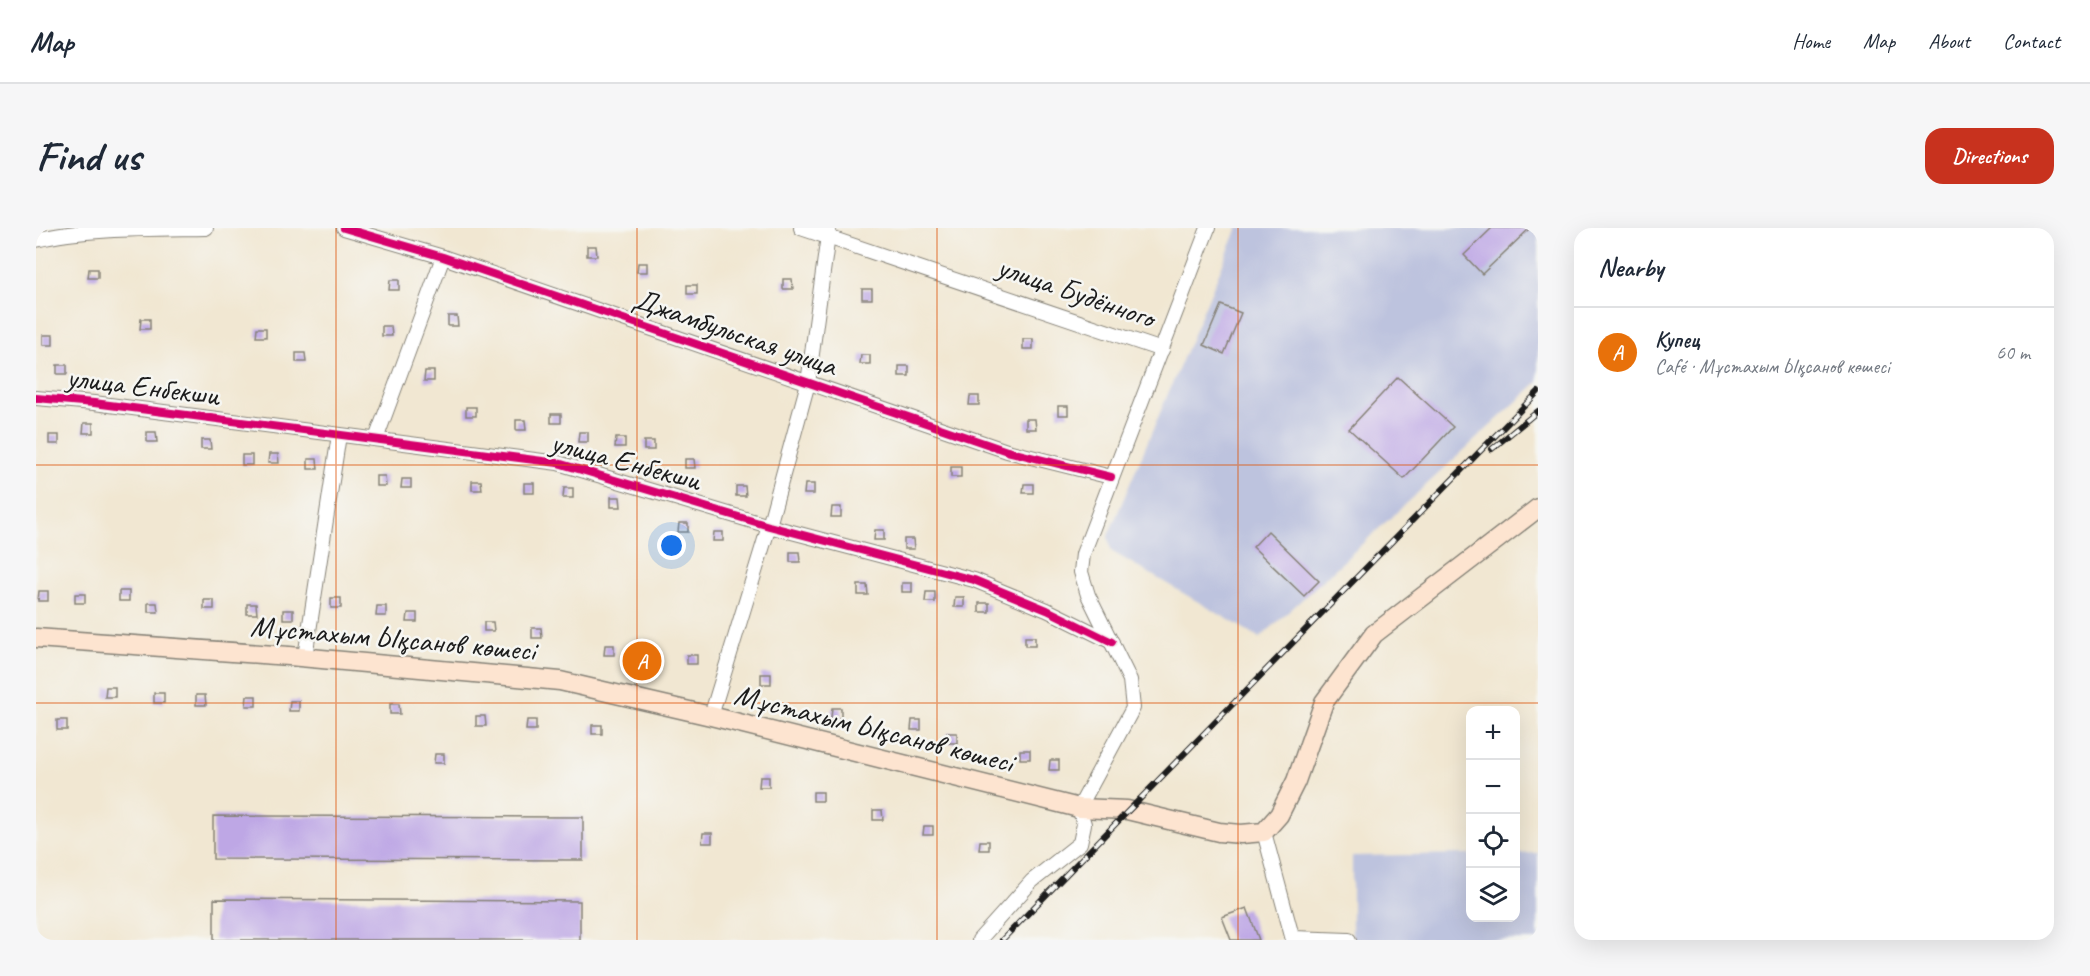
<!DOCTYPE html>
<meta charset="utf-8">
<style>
body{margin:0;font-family:Caveat,sans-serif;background:#f6f6f7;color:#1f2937}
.controls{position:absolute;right:18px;bottom:18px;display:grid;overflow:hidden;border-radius:12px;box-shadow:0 6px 24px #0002}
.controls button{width:54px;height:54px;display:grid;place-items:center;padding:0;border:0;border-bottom:2px solid #e0e1e3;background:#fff;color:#1f2937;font:30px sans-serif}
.you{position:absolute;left:636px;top:318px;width:21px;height:21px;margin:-15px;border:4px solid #fff;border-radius:50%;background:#1a73e8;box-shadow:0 0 0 9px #1a73e833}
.badge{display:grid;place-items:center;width:39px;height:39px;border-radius:50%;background:#c8321e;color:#fff;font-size:20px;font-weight:700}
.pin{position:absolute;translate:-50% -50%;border:3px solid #fff;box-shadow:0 2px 6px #0006}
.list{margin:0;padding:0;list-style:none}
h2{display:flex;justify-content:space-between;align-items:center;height:78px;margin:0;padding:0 24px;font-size:26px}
h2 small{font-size:20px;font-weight:400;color:#747a83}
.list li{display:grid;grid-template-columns:39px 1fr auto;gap:18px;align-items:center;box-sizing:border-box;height:90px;padding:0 24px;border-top:2px solid #e0e1e3}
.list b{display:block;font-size:22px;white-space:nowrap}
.list p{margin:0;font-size:20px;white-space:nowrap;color:#747a83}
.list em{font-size:20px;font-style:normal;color:#747a83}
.icon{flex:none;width:33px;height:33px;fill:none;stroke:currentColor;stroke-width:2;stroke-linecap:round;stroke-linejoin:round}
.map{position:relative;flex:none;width:1502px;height:712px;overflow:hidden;border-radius:18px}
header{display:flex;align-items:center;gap:36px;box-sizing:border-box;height:84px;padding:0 30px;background:#fff;border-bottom:2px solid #e0e1e3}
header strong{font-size:28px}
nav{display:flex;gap:33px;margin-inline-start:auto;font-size:21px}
.intro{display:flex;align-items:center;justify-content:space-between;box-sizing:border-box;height:144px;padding:0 36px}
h1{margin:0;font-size:42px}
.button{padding:15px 27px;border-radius:18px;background:#c8321e;color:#fff;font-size:21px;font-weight:700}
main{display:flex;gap:36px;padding:0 36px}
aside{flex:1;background:#fff;border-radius:18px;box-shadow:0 6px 24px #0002}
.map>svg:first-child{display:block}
</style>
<header>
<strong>Map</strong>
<nav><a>Home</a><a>Map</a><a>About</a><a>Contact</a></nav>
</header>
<div class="intro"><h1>Find us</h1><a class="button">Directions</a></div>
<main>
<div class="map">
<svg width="1502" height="712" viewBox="0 0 1502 712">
<rect width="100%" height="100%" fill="#f6f6f2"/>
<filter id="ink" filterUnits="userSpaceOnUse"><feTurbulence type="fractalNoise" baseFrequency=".0167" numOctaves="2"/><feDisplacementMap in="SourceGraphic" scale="12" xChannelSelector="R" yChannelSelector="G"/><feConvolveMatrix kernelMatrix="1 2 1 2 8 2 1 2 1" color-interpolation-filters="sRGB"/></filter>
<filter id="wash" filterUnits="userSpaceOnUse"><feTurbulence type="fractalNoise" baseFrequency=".008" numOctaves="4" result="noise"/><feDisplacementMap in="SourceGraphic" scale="24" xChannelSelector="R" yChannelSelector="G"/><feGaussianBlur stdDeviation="1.35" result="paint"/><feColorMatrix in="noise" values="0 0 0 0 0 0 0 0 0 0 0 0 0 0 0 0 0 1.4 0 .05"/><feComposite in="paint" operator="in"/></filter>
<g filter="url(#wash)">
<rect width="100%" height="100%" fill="#f1e7d2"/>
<g fill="#bdc3de">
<polygon points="1202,0 1502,0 1502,154 1224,410 1075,323 1072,308"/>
<polygon points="1502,625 1502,712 1316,712 1316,628 1434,626 1434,690 1480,690 1480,626"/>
</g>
<g id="blocks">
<g fill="#bea7e5">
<polygon points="1456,0 1494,0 1446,46 1428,27"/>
<polygon points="551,18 560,18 561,28 551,28"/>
<polygon points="602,35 611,35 611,44 601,44"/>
<polygon points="53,41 62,41 62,50 52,50"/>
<polygon points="747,51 756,51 757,61 747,61"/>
<polygon points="354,52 363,52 363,62 353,62"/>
<rect x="651" y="57" width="10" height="9"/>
<rect x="826" y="61" width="10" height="10"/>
<polygon points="1185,77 1205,85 1188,126 1168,117"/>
<polygon points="412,88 421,88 422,98 412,98"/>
<polygon points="105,91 114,91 114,101 104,101"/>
<polygon points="346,98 355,98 356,108 346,108"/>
<polygon points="221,100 230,100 230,109 220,109"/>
<rect x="7" y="107" width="10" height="10"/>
<rect x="987" y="111" width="10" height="10"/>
<polygon points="260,125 269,125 270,134 260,134"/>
<polygon points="825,127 834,127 834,136 824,136"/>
<rect x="21" y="137" width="10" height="9"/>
<rect x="863" y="138" width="10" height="10"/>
<polygon points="389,143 398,143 398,153 388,153"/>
<polygon points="1362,149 1417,199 1368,251 1313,201"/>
<polygon points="934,168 943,168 943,177 933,177"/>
<rect x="1022" y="178" width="10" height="9"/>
<rect x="430" y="179" width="10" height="9"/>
<rect x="515" y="186" width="10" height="9"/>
<polygon points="990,191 999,191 1000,201 990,201"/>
<polygon points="480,192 489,192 490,202 480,202"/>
<polygon points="48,195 57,195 57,205 47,205"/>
<polygon points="111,204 120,204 121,214 111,214"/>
<polygon points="543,204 552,204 552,214 542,214"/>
<rect x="13" y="207" width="10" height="9"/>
<polygon points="580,210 589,210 589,219 579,219"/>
<polygon points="165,212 174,212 175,221 165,221"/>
<rect x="608" y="213" width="10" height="9"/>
<polygon points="233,226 242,226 243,235 232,235"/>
<rect x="206" y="227" width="10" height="10"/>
<polygon points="272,231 281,231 282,241 272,241"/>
<polygon points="649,231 658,231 659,240 649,240"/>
<rect x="915" y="239" width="10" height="10"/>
<polygon points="340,248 349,248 350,258 340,258"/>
<polygon points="366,251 375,251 375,260 365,260"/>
<polygon points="436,253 445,253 446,262 436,262"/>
<rect x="488" y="255" width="10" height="10"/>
<polygon points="769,256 778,256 778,266 768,266"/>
<polygon points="988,256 997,256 997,265 987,265"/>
<polygon points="700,258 709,258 710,268 700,268"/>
<polygon points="528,260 537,260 537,270 527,270"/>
<polygon points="575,269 584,269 585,279 575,279"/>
<polygon points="796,279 805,279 805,289 795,289"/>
<polygon points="643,295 652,295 652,304 642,304"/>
<polygon points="839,302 848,302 848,312 838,312"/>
<polygon points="1232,303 1283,353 1268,368 1217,319"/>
<polygon points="678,304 687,304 687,313 677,313"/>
<polygon points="868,311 877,311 878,321 868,321"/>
<polygon points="754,324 763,324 764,334 754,334"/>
<rect x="866" y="355" width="10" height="9"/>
<polygon points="822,357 831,357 832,367 822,367"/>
<polygon points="3,363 12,363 12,373 2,373"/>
<rect x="83" y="363" width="10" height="10"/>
<polygon points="890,364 899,364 899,374 889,374"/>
<rect x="39" y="366" width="10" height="9"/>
<polygon points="919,369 928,369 928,379 918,379"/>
<rect x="295" y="370" width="10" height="10"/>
<rect x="168" y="372" width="10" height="9"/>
<polygon points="112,375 121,375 122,384 112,384"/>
<rect x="943" y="375" width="10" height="9"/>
<polygon points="211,376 220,376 221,386 211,386"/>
<polygon points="341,378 350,378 350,388 340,388"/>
<rect x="247" y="382" width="10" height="9"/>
<polygon points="372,385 381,385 381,394 371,394"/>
<polygon points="448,394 457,394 458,403 448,403"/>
<polygon points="496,400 505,400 506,410 496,410"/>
<rect x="989" y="409" width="10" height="9"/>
<polygon points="569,417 578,417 578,427 568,427"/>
<rect x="651" y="427" width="10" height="9"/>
<rect x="725" y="446" width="10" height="10"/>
<polygon points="70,459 79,459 79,469 69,469"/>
<rect x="118" y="465" width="10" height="10"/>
<polygon points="160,467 169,467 170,477 160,477"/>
<polygon points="211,468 220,468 220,478 210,478"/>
<polygon points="254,473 263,473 263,483 253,483"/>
<polygon points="354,476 363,476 364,486 354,486"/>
<polygon points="796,480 805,480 805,490 795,490"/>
<polygon points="440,488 449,488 450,498 440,498"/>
<rect x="21" y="492" width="10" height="10"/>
<polygon points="491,492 500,492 500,502 490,502"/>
<polygon points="876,492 885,492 885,502 875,502"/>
<rect x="556" y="497" width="10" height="9"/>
<rect x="911" y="505" width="10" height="10"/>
<rect x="984" y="522" width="10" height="9"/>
<polygon points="399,526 408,526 408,535 398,535"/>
<polygon points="1014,532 1023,532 1023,542 1013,542"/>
<polygon points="724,549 733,549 733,559 723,559"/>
<rect x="777" y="564" width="10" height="9"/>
<polygon points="837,582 846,582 847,592 837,592"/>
<polygon points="177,588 547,589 547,632 177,631"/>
<polygon points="888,598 897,598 897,607 887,607"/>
<polygon points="667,605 676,605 676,615 666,615"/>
<polygon points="944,613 953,613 953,622 943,622"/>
<polygon points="178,671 544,673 544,712 178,712"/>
<polygon points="1211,680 1223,712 1195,712 1186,689"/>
</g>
</g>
</g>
<g filter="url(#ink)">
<use href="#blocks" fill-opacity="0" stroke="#868277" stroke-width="1.5"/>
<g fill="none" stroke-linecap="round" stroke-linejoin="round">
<defs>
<g id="street">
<polyline points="308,0 407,29 971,223 1075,249"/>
<polyline points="765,0 1126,122"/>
<path d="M0 12C48 0 118 1 170 0"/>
<polyline points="0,170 58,175 522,235 733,298 938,352 1011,382 1076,414"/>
<polyline points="340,211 407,29"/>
<polyline points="269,429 303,207"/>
<polyline points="675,488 733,298 772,155 793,0"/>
<polyline points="1228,604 1257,712"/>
<polyline points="1257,710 1313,712"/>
<polyline points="943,712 996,653 1044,615 1048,596 1043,580 1097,480 1094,452 1052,367 1045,344 1047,326 1172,0"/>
</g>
<polyline id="secondary" points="0,410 253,428 524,453 675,488 1043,580 1091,582 1183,604 1205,606 1228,604 1243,587 1260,553 1288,474 1338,406 1502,280"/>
</defs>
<use href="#street" stroke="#868277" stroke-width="16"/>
<use href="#secondary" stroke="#868277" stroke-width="21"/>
<use href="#street" stroke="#fff" stroke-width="14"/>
<use href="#secondary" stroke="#fde4d0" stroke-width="18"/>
<defs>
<g id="rail">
<polyline points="1456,221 1502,183"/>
<polyline points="966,712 1502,164"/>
</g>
</defs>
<use href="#rail" stroke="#1c1c1c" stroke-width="6"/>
<use href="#rail" stroke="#f6f6f2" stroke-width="4" stroke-dasharray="11" stroke-linecap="butt"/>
<defs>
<g id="cycleway">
<polyline points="308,0 407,29 971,223 1075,249"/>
<polyline points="0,170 58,175 522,235 733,298 938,352 1011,382 1076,414"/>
</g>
</defs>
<use href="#cycleway" stroke="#f6f6f2" stroke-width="11"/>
<use href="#cycleway" stroke="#d6006c" stroke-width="8"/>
</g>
</g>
<path fill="none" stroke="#de560d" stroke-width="1.5" stroke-opacity="0.55" d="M300 0V712M601 0V712M901 0V712M1202 0V712M0 237H1502M0 475H1502"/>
<g text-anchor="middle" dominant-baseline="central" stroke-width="5" stroke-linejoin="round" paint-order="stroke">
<g font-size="30" fill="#1c1c1c" stroke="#f6f6f2">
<text transform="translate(1040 64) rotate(19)">улица Будённого</text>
<text transform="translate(699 104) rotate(19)">Джамбульская улица</text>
<text transform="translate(107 158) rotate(7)">улица Енбекши</text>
<text transform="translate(590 233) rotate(15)">улица Енбекши</text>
<text transform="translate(357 410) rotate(5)">Мұстахым Ықсанов көшесі</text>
<text transform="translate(838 500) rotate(14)">Мұстахым Ықсанов көшесі</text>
</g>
</g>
</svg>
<div class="controls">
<button>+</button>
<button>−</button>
<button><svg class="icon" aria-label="locate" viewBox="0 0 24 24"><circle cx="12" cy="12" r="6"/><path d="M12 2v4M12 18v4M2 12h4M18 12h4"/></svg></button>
<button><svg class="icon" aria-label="layers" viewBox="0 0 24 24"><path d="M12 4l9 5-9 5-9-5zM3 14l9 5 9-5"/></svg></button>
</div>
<div class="you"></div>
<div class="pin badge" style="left:606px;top:433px;background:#e8710a">A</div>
</div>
<aside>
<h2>Nearby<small></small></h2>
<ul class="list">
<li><span class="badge" style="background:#e8710a">A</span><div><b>Купец</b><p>Café · Мұстахым Ықсанов көшесі</p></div><em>60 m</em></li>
</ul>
</aside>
</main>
